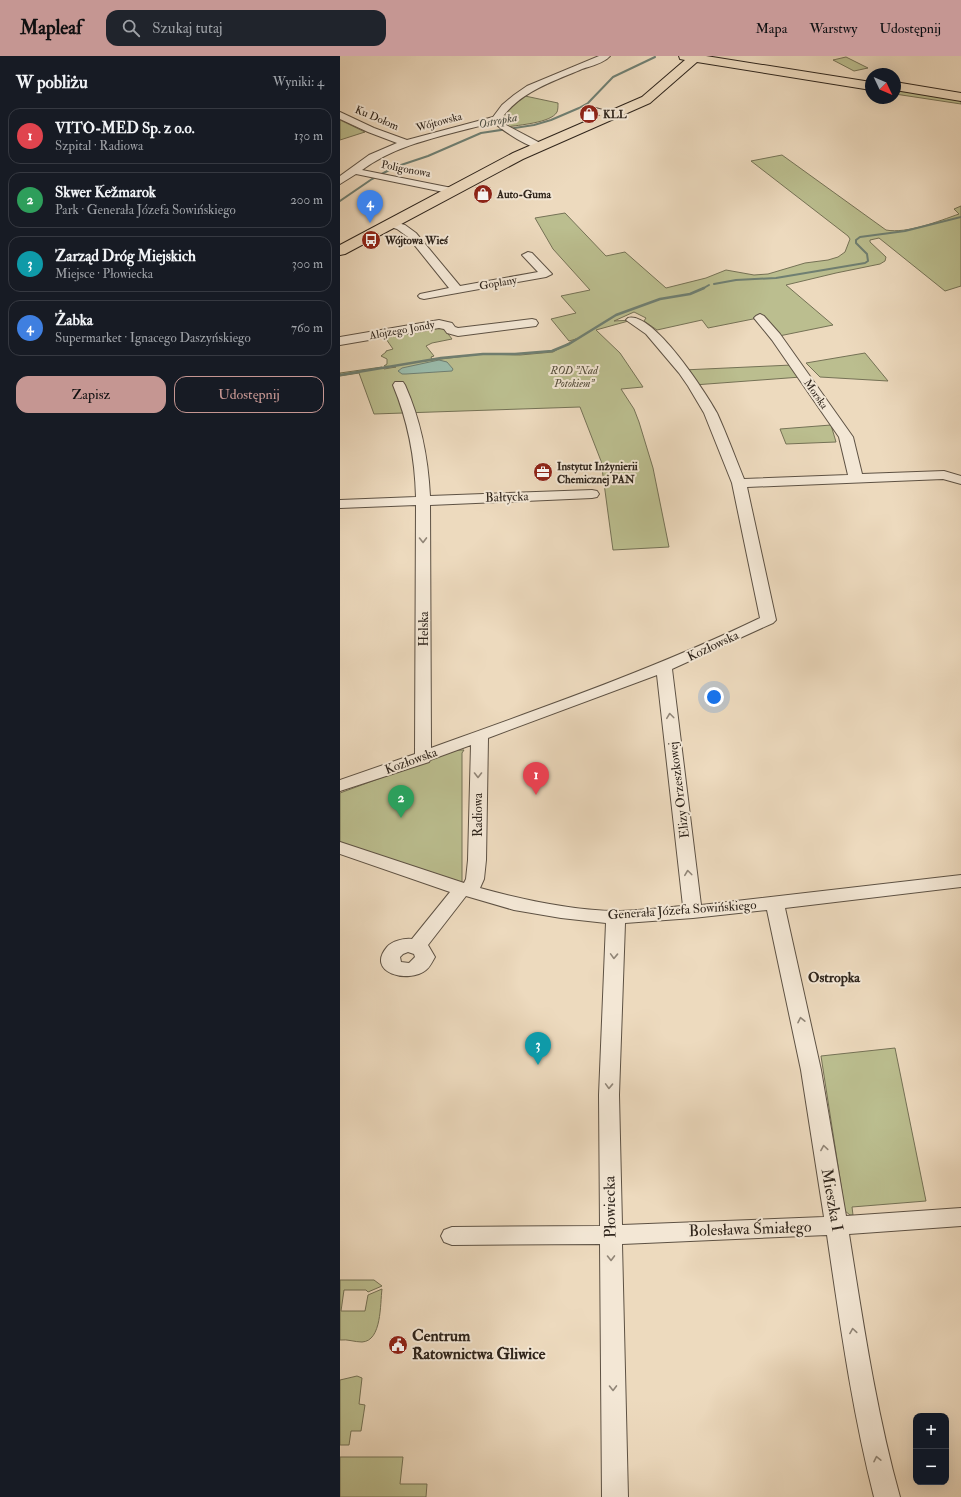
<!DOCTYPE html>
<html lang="pl">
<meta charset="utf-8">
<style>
body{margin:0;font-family:"IM FELL Double Pica",serif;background:#20242c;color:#f1f3f6}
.controls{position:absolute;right:12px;bottom:12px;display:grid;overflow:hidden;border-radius:8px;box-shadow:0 4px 16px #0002}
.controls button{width:36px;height:36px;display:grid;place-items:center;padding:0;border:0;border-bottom:1px solid #363941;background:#171b24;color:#f1f3f6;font:20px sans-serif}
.compass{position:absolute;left:525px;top:12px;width:36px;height:36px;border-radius:50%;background:#171b24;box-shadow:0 4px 16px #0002;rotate:134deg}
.you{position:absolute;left:374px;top:641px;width:14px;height:14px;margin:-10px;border:3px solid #fff;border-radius:50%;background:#1a73e8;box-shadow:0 0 0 6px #1a73e833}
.badge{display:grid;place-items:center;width:26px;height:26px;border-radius:50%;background:#c59692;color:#fff;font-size:13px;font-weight:700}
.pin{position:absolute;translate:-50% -33px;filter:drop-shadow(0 1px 2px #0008)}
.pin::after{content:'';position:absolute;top:21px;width:14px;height:12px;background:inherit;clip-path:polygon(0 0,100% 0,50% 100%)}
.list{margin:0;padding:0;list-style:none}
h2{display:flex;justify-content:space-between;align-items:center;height:52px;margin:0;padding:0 16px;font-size:17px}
h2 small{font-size:13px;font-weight:400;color:#9ea1a6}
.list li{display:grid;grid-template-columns:26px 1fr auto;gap:12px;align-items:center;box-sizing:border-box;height:56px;margin:0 8px 8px;padding:0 8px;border:1px solid #363941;border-radius:12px}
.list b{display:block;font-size:15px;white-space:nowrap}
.list p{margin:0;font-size:13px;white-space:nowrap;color:#9ea1a6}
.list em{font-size:13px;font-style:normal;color:#9ea1a6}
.actions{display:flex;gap:8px;padding:12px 16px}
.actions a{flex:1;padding:9px 0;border:1px solid #c59692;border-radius:12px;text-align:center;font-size:14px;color:#c59692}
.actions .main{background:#c59692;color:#111}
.icon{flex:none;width:22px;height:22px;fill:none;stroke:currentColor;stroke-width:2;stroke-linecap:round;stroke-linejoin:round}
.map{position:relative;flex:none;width:621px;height:1441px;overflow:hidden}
header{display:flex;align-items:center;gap:24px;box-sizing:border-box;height:56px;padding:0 20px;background:#c59692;color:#111}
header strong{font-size:19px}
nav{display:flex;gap:22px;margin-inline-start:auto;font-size:14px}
.search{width:280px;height:36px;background:#20242c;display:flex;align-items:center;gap:10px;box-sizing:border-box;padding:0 14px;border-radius:12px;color:#9ea1a6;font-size:15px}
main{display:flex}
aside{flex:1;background:#171b24}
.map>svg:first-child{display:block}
</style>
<header>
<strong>Mapleaf</strong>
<div class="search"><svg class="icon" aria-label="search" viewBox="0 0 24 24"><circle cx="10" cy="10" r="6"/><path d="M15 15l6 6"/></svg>Szukaj tutaj</div>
<nav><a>Mapa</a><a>Warstwy</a><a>Udostępnij</a></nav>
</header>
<main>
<aside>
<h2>W pobliżu<small>Wyniki: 4</small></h2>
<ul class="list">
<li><span class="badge" style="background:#e0444e">1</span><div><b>VITO-MED Sp. z o.o.</b><p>Szpital · Radiowa</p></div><em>130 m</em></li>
<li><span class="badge" style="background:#2e9e5b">2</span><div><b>Skwer Kežmarok</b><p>Park · Generała Józefa Sowińskiego</p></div><em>200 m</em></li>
<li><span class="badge" style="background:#0f9aa8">3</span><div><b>Zarząd Dróg Miejskich</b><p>Miejsce · Płowiecka</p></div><em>300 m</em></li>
<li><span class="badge" style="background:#3f7fe0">4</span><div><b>Żabka</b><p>Supermarket · Ignacego Daszyńskiego</p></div><em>760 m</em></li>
</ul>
<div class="actions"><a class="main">Zapisz</a><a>Udostępnij</a></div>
</aside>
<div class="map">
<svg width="621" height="1441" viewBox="0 0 621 1441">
<rect width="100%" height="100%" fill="#eddabe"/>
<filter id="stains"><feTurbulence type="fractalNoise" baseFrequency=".005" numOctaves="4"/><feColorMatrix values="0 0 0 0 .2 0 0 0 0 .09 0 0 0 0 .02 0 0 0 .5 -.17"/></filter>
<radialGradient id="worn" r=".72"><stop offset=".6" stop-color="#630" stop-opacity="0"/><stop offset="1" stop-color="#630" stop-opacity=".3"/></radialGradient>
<g fill="#bbbe8f" stroke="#757256">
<polygon points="506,1 528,12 514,15 493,4"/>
<polygon points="555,34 621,42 621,48 555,38"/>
<path d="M185 40 218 47C218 50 218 54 217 56 211 67 178 69 167 71L164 60 169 52Z"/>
<polygon points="0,64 25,76 0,84"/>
<path d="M442 99 546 174C567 178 599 165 619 158L614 153 621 150V230L605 235 539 182 530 184V186L546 201 545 205 540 208 496 217 446 229 493 269 439 280 423 261 368 272 362 264 317 274 304 265 306 262 294 256 274 265 292 264 256 274 280 297 303 331 281 333 294 353 299 366 313 412 329 491 273 494 261 405 240 351 34 358 19 317 0 320V317L42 311 44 313 56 311 44 310 47 308V303L41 300 46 296V295L53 293 44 280 102 270 112 283 92 287 86 290 94 300 91 301 92 303 85 305 142 298 180 299 213 296 236 283 229 285 211 263 236 257 221 240 250 234 213 193 195 162 225 157 266 200 285 196 326 232 366 222 386 214 414 219 428 218 465 207 488 204 498 201 505 196 510 183 508 180 411 105Z"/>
<polygon points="525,297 548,325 480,321 466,307"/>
<polygon points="452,309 461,321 354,329 343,314"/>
<polygon points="491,369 496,386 446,388 440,373"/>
<polygon points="116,694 124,694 122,697 122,828 0,787 0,737"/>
<polygon points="555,992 586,1145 512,1151 513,1159 510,1159 505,1155 481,1000"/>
<path d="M0 1224H34L42 1230 28 1236 26 1234H4L1 1255H25L28 1239 42 1233C40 1248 42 1285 22 1286 14 1286 8 1283 0 1284Z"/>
<polygon points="17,1320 22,1322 19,1348 25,1349 21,1375 11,1375 9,1389 0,1389 0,1324"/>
<polygon points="0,1401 63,1401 60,1428 87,1428 86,1441 0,1441"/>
</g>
<polygon fill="#9abbab" stroke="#6f7f72" points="99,304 107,306 113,313 112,315 66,318 62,318 58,315 62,312"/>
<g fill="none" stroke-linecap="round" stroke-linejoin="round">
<g stroke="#6f7f72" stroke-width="2">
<polyline points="0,145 32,123 55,111 88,100 141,77 194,69 211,64 239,52 248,47 273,21 315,1"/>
<polyline points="374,228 396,224 436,222 525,207 528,205 527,198 516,187 516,184 520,181 565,175 621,161"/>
<polyline points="362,233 369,229"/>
</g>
<polyline stroke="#6f7f72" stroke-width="2.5" points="0,319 101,302 143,298 175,298 212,295 229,288 276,259 320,243 350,238 364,232"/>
<defs>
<g id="minor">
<path d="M259 0H270C264 7 251 10 242 13 212 26 181 35 161 63L166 69 202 88 204 90 202 92C193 95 161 74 154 66 109 79 60 86 22 114L117 133 118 135 117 137 113 138 16 118 0 128V120L29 99 57 87 28 76 0 63V56L34 72 67 84 153 61 162 49 174 39 187 30Z"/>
<polygon points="248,50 274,57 276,59 271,62 245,55 243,53"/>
<polygon points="51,165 65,169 76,177 120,230 198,216 182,199 188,196 192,197 212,218 206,221 84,243 80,242 78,240 80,238 109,232 68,181 57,173 47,170 46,168 47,166"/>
<path d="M420 258 424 260 440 278 513 381 522 418 604 415 621 420V428L603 423 407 431 436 564 433 567 332 613 361 849 621 819V831L445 852 481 1014 506 1160 621 1152V1170L509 1178C523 1266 536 1355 560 1441H534C512 1355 500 1267 487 1179L282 1188 288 1441H262L260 1188 112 1189 104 1186 101 1180 104 1174 112 1171 260 1170 259 1039 266 867 221 862 174 854 126 840 88 889 95 901C92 906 90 911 86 914 69 928 25 917 47 891 52 885 64 882 72 883L110 836 0 798V786L124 827 126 823 128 804 131 689 90 704 89 706 0 735V724L75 698 76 449 0 452V444L76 441C75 401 68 365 53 329L55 326H63L65 329C81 365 88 401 90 440L252 434 257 435 259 438 257 441 252 442 90 449 91 692C202 652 314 613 420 562L392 427 364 357 348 330 339 317 306 278 286 264 288 262C313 255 366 337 377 357 387 379 395 401 404 423L508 419 499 381 432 284 414 262 416 260ZM317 619 343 850C321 852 298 855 276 855 230 854 184 844 140 832L144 823 146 804 148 682ZM427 854 461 1014 484 1161 282 1169 279 1039 285 867 353 862ZM68 896 74 898 75 901 69 907 61 906 60 901 63 898Z"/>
<polygon points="192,263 196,264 198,267 196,270 118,280 107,277 104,273 99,272 0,289 0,281 99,264 112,267 115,271 118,272"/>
</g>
<g id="major">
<polygon points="339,0 366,0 531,26 531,34 357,6 310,47 183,103 5,198 0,199 0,189 173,97 302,41 345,4 340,3"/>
<polygon points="555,26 621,37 621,45 555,34"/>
</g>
</defs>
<use href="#minor" stroke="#5e5244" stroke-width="2"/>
<use href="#major" stroke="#2f251c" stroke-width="2"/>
<use href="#minor" fill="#f3e7d5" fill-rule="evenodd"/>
<use href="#major" fill="#eddabe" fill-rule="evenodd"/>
</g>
<defs><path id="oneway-chevron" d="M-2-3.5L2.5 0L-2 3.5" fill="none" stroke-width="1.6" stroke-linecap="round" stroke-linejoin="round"/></defs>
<g stroke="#918678">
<use href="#oneway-chevron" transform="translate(83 484) rotate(89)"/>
<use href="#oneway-chevron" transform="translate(330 660) rotate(-97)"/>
<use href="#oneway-chevron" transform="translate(138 719) rotate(90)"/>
<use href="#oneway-chevron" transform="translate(348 817) rotate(-97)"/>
<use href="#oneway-chevron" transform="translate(274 900) rotate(92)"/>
<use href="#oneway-chevron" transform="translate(461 964) rotate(-102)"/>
<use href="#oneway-chevron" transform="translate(269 1030) rotate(92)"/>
<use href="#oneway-chevron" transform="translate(484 1092) rotate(-99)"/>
<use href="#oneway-chevron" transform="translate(271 1202) rotate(89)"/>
<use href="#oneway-chevron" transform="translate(513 1275) rotate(-99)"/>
<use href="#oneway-chevron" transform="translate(273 1332) rotate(89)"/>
<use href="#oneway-chevron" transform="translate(537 1403) rotate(-102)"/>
</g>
<defs>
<symbol id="shop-disc" viewBox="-11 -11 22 22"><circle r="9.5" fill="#8f2418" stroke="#f3e7d5"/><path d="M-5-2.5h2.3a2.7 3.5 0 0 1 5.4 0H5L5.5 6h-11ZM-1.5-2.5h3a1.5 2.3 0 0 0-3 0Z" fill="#fff"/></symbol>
<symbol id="bus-disc" viewBox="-11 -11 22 22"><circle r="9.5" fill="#8f2418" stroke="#f3e7d5"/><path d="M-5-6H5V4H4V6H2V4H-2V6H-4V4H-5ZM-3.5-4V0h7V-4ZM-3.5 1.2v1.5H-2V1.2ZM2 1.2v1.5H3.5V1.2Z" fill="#fff"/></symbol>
<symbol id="office-disc" viewBox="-11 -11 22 22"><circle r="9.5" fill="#8f2418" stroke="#f3e7d5"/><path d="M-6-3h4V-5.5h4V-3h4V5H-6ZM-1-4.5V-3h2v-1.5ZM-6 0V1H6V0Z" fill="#fff"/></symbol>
<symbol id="civic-disc" viewBox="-11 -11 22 22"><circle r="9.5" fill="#8f2418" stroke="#f3e7d5"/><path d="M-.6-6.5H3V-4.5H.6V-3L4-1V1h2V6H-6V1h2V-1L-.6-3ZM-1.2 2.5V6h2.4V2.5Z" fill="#fff"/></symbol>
</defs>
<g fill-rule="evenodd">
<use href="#shop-disc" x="238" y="47" width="22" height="22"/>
<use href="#shop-disc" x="132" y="127" width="22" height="22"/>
<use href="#bus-disc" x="20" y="173" width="22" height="22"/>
<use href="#office-disc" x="192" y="405" width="22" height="22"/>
<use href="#civic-disc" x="47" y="1278" width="22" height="22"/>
</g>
<g text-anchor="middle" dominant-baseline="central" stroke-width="4" stroke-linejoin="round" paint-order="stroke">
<g font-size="11" font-weight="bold" fill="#2f251c" stroke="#f3e7d5" text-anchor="start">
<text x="263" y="58">KLL</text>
<text x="157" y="138">Auto-Guma</text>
<text x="45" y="184">Wójtowa Wieś</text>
<text x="217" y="410">Instytut Inżynierii<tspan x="217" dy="13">Chemicznej PAN</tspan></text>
</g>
<g font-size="11" fill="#2f251c" stroke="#f3e7d5">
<text transform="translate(37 62) rotate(23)">Ku Dołom</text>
<text transform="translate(99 66) rotate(-15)">Wójtowska</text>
<text transform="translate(66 113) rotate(11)">Poligonowa</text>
<text transform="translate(158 227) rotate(-10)">Goplany</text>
<text transform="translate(62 274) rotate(-10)">Alojzego Jondy</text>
<text transform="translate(476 338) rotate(55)">Morska</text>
</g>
<g font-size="11" font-style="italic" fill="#524b39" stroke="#f3e7d5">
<text x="234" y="314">ROD "Nad<tspan x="234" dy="13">Potokiem"</tspan></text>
</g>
<g font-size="12" font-style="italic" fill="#4f5247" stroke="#f3e7d5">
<text transform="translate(158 65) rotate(-11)">Ostropka</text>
</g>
<g font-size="13" fill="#2f251c" stroke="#f3e7d5">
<text transform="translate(167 441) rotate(-2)">Bałtycka</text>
<text transform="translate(84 573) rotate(-90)">Helska</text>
<text transform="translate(373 590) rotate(-25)">Kozłowska</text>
<text transform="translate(71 705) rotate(-20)">Kozłowska</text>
<text transform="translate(339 734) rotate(-97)">Elizy Orzeszkowej</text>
<text transform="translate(138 759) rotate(-90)">Radiowa</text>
<text transform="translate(342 854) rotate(-4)">Generała Józefa Sowińskiego</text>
</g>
<g font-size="14" font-weight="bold" fill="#2f251c" stroke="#f3e7d5">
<text x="494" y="921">Ostropka</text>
</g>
<g font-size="16" fill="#2f251c" stroke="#f3e7d5">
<text transform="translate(492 1144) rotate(80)">Mieszka I</text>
<text transform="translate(270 1151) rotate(-91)">Płowiecka</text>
<text transform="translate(410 1173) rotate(-2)">Bolesława Śmiałego</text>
</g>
<g font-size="16" font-weight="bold" fill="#2f251c" stroke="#f3e7d5" text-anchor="start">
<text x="72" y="1280">Centrum<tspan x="72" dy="18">Ratownictwa Gliwice</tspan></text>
</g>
</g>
<rect width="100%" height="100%" filter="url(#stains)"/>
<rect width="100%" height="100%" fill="url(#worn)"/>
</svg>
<div class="controls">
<button>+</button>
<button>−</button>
</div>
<svg class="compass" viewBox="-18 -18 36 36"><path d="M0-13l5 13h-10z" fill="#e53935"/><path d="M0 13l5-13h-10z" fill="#9ea1a6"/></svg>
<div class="you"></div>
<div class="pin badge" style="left:196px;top:739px;background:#e0444e">1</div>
<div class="pin badge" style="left:61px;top:762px;background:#2e9e5b">2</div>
<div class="pin badge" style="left:198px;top:1009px;background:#0f9aa8">3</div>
<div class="pin badge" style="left:30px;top:167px;background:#3f7fe0">4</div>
</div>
</main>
